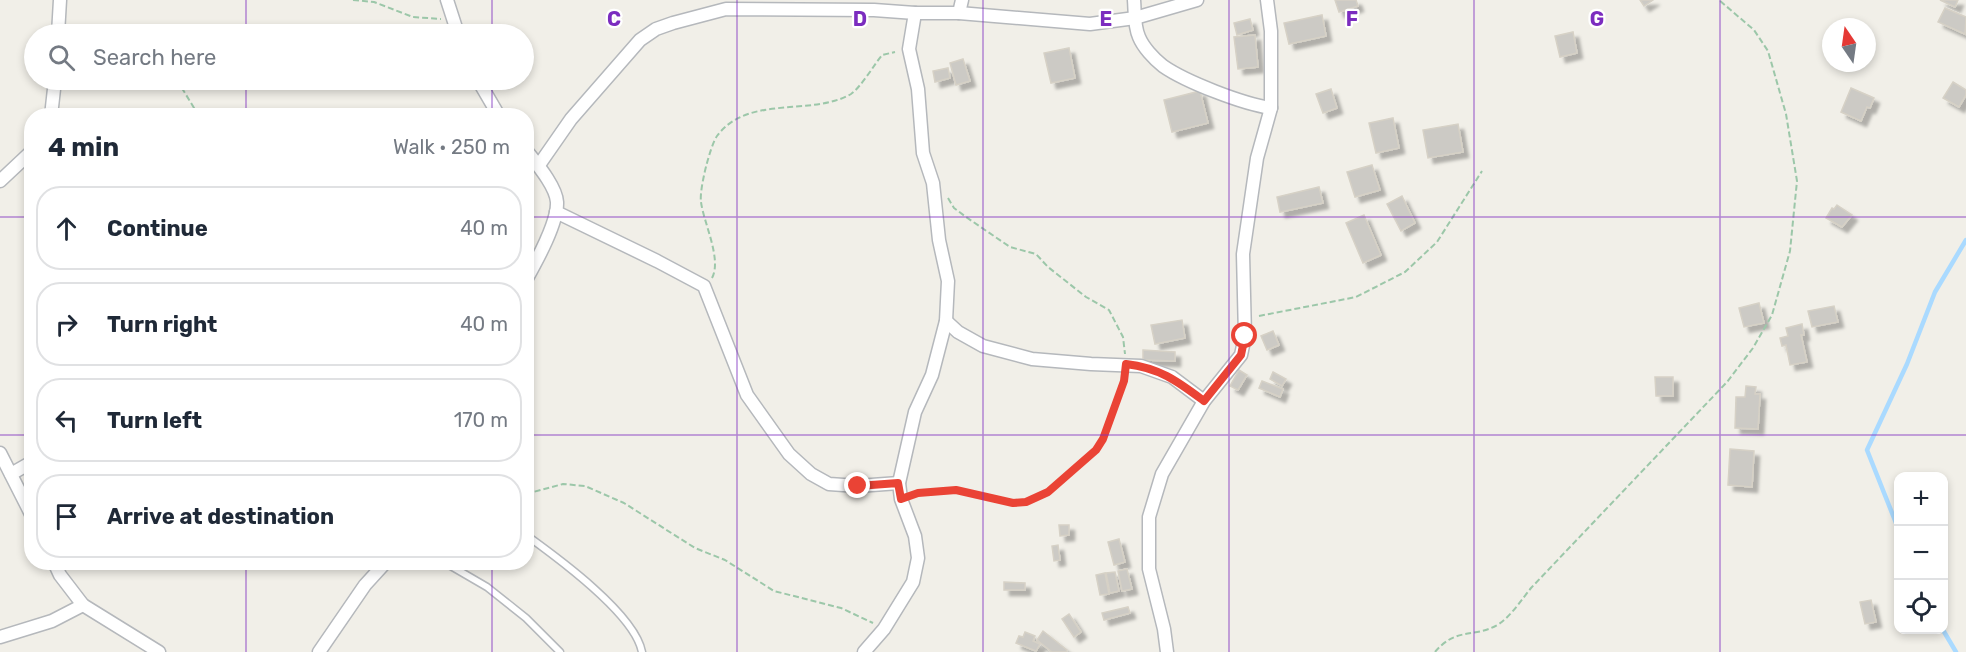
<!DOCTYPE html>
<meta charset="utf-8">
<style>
body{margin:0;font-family:Rubik,sans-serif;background:#f2f2f3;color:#1f2937}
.controls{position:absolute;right:18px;bottom:18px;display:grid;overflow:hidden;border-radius:12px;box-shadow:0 3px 9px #0003}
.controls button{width:54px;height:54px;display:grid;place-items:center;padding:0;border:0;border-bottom:2px solid #e0e1e3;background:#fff;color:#1f2937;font:30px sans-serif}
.compass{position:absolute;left:1822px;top:18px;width:54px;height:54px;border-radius:50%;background:#fff;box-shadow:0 3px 9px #0003;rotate:347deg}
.stop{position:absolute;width:18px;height:18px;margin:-14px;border:4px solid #ea4335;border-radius:50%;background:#fff}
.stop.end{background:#ea4335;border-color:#fff;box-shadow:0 2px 6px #0008}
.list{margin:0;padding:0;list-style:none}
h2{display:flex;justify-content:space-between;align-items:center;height:78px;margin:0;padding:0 24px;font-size:26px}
h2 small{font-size:20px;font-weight:400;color:#747a83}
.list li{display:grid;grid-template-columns:39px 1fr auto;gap:18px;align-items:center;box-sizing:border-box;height:84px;margin:0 12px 12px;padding:0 12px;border:2px solid #e0e1e3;border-radius:24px}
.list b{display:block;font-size:22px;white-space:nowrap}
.list em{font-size:20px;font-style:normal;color:#747a83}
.icon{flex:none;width:33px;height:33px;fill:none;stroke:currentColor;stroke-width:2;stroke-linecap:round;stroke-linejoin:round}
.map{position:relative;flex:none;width:1966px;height:652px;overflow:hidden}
.search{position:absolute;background:#fff;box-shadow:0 3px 9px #0003;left:24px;top:24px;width:510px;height:66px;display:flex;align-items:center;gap:15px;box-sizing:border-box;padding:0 21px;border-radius:33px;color:#747a83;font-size:22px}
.panel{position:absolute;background:#fff;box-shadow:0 3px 9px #0003;left:24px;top:108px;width:510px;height:462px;border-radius:24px}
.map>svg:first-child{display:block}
</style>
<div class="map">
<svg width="1966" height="652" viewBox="0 0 1966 652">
<defs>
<filter id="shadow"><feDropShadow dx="5.5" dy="5.5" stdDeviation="1.5" flood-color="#0004"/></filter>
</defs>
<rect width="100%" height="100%" fill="#f1efe8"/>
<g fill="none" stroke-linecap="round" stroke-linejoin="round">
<g stroke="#aadaff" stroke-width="4.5">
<polyline points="1898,528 1867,450 1907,364 1935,292 1966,240"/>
<polyline points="1943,630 1956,652"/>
</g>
</g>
<g fill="#cccac5" stroke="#d6d1c6" stroke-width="1.5" filter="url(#shadow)">
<polygon points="1335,0 1356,0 1358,6 1339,12"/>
<polygon points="1640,0 1653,0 1644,6"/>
<polygon points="1940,0 1958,0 1955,7"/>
<polygon points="1945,8 1966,17 1965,34 1938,22"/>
<polygon points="1322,15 1326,36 1289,44 1284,23"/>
<polygon points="1250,19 1253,30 1237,35 1234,23"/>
<polygon points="1573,32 1577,53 1560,57 1555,36"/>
<polygon points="1255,35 1258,67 1238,69 1234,37"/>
<polygon points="1069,48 1075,78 1051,83 1044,53"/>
<polygon points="963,59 970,81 956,85 950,63"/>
<polygon points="948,68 950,78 935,82 933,71"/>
<polygon points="1953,82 1966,90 1966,95 1959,107 1943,98"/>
<polygon points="1851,88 1874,98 1870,108 1867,107 1861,121 1841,112"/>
<polygon points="1331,89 1337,108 1323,113 1316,94"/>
<polygon points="1200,91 1208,123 1172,132 1164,100"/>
<polygon points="1393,118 1399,148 1376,153 1369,123"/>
<polygon points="1458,124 1463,152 1428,158 1423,130"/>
<polygon points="1372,165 1380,190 1355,197 1347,172"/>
<polygon points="1319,187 1323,203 1280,212 1277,197"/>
<polygon points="1402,196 1415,223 1401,231 1387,204"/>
<polygon points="1837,205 1852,215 1842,227 1826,218 1832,208 1834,209"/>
<polygon points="1364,215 1381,255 1363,263 1346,223"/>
<polygon points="1759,303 1764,323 1744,327 1739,308"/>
<polygon points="1834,306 1838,322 1812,327 1808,311"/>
<polygon points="1182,320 1185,338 1155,344 1151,325"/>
<polygon points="1802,324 1804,335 1801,335 1807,362 1790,365 1786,345 1782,346 1780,338 1788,336 1786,328"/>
<polygon points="1273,331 1279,345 1267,350 1261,336"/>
<polygon points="1143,350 1175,352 1175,361 1143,360"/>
<polygon points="1239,370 1247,375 1238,390 1230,386"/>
<polygon points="1273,372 1286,379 1282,386 1270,379"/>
<polygon points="1655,377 1673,377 1673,396 1656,396"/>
<polygon points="1262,381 1283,389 1280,397 1259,388"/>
<polygon points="1746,386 1756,387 1755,394 1760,394 1758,429 1735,428 1736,397 1745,397"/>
<polygon points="1730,449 1754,451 1752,487 1728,485"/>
<polygon points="1059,525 1069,525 1069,535 1060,536"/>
<polygon points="1119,539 1125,562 1114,565 1108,542"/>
<polygon points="1058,545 1060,560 1054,561 1052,546"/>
<polygon points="1127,569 1132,589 1122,591 1118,571"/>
<polygon points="1115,572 1119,591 1110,593 1106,573"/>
<polygon points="1105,573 1109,594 1100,595 1096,575"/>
<polygon points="1004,582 1025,583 1025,590 1004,590"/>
<polygon points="1871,600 1876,622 1865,624 1860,602"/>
<polygon points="1128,607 1130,613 1104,620 1102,613"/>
<polygon points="1069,614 1081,632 1074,637 1062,619"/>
<polygon points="1043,631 1067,650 1066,652 1052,652 1037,640"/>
<polygon points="1025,632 1035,636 1033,641 1040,644 1036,651 1016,643 1019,636 1023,637"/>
</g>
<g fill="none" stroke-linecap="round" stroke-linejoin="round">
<defs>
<g id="lane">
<path d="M526 535C558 558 635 614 642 652"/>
<polyline points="444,562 487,587 526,618 560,652"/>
</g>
<g id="street">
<polyline points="447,0 458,34"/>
<path d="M1134 0C1135 12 1134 26 1139 37 1143 47 1154 59 1163 66 1186 82 1243 104 1271 108"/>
<polyline points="959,13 962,0"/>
<polyline points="58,34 60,0"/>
<polyline points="478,80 499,116"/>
<polyline points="51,116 55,80"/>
<path d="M526 150C536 163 556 186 557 202 558 223 536 262 526 280"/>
<polyline points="539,165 571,119 640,40 656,29 673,23 726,9 874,10 915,13 959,13 1090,24 1135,18 1197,0"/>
<polyline points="0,181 32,151"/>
<polyline points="556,212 657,261 704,286 747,395 789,454 811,474 829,484 858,486 899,483"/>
<polyline points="946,321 958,332 983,346 1032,359 1091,364 1141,366 1172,377 1204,401"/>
<polyline points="0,453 32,516"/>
<polyline points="11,474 32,462"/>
<polyline points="54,562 60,575 83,605 159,652"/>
<polyline points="0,637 52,621 83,605"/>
<polyline points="319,652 365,585 386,562"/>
<polyline points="864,652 884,629 913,582 918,558 915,536 901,499 899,483 915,412 932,375 946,321 948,281 939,240 933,183 923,153 918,89 909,49 915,13"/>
<polyline points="1167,652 1164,629 1149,569 1149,517 1162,474 1204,401 1241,355 1245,336 1243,254 1257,158 1271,108 1271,31 1267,0"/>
</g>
</defs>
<use href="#lane" stroke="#b5b8bc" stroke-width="9"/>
<use href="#street" stroke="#b5b8bc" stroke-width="15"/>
<g stroke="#9cc7a9" stroke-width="2" stroke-dasharray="6 3" stroke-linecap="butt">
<polyline points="353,0 374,2 413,17 441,19"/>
<polyline points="177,80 199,116"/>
<polyline points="948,198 954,208 966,217 1010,247 1036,254 1048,267 1086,297 1109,310 1123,337 1125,354"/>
<path d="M712 278C722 259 704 224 701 202 699 190 710 146 717 136 748 94 811 117 851 94 861 87 874 65 882 55L895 52"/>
<polyline points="1259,316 1356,297 1405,272 1437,242 1482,171"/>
<polyline points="526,494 563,484 585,486 624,503 695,548 725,560 774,591 841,608 873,623"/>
<polyline points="912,495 956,490 1013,503 1026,502 1048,492 1096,450 1103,439 1124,377"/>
<path d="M1435 652C1457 626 1474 639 1499 624 1511 616 1522 599 1531 588L1727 382 1753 348 1772 315 1790 251 1797 181 1786 114 1768 51 1754 30 1719 0"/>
</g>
<use href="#lane" stroke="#fff" stroke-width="6"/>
<use href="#street" stroke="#fff" stroke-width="12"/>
</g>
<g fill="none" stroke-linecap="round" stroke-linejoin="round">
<path stroke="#ea4335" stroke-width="8" d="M858 486 898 483 901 499 918 493 956 490 1013 503 1026 502 1048 492 1096 450 1103 439 1124 381 1126 364C1160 368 1177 381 1204 401L1241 355 1245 336"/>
</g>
<path fill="none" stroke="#7b2cbf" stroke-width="1.5" stroke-opacity="0.55" d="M246 0V34M492 0V34M737 0V652M983 0V652M1229 0V652M1474 0V652M1720 0V652M246 80V116M492 80V116M0 217H32M526 217H1966M0 435H32M526 435H1966M246 562V652M492 562V652"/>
<g font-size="20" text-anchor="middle" font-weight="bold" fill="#7b2cbf" stroke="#fff" stroke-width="4.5" stroke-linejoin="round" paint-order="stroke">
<text x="614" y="26">C</text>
<text x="860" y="26">D</text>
<text x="1106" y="26">E</text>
<text x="1352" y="26">F</text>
<text x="1597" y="26">G</text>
</g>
</svg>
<div class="controls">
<button>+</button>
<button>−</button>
<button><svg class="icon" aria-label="locate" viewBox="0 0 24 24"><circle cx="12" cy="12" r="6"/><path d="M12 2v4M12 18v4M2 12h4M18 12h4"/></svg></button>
</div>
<svg class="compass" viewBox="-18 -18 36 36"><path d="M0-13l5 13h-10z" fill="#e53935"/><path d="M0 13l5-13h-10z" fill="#747a83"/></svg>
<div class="stop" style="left:1245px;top:336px"></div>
<div class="stop end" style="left:858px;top:486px"></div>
<div class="search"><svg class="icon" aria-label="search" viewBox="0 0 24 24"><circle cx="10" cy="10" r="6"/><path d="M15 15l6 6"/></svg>Search here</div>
<section class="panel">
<h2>4 min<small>Walk · 250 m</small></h2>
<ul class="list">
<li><svg class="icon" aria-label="ahead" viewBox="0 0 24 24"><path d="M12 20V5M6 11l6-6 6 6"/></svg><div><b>Continue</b></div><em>40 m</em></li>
<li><svg class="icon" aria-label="right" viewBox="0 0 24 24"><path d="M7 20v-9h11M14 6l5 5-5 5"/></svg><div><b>Turn right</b></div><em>40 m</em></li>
<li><svg class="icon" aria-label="left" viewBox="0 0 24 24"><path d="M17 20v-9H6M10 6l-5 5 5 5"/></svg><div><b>Turn left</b></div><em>170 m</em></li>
<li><svg class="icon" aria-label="arrive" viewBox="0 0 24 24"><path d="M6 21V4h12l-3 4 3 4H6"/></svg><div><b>Arrive at destination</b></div></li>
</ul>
</section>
</div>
